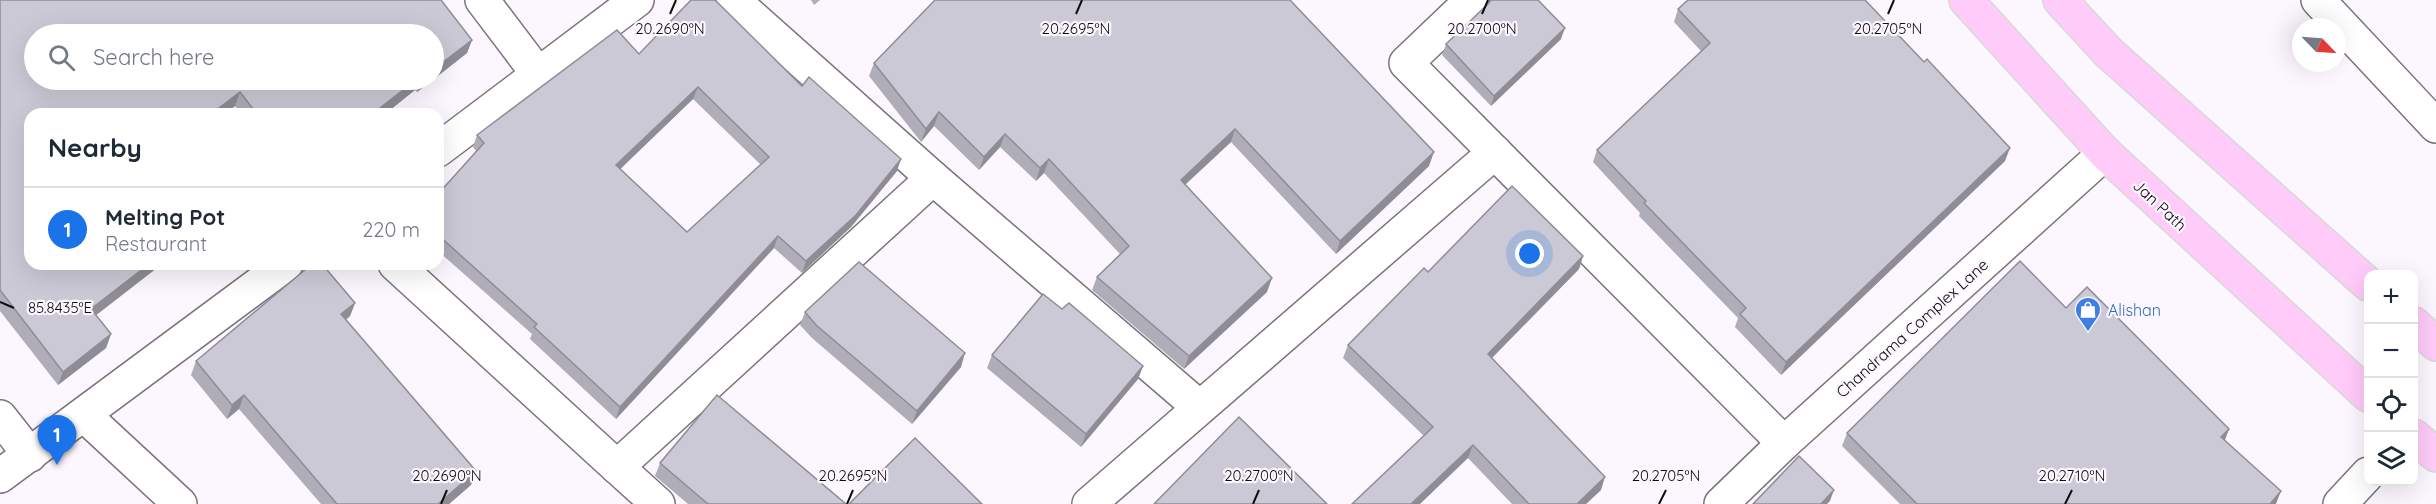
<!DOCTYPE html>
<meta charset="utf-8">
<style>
body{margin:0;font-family:Quicksand,sans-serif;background:#f2f2f3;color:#1f2937}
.controls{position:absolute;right:18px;bottom:18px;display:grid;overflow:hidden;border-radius:12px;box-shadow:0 6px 24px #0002}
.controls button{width:54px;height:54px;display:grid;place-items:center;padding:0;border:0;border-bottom:2px solid #e0e1e3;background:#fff;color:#1f2937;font:30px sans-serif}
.compass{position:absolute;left:2292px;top:18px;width:54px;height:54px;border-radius:50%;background:#fff;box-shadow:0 6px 24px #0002;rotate:115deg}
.you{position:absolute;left:1530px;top:254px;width:21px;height:21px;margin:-15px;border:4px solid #fff;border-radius:50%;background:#1a73e8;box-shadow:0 0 0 9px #1a73e833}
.badge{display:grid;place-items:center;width:39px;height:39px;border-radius:50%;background:#1a73e8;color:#fff;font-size:20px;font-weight:700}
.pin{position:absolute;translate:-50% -50px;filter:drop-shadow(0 2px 3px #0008)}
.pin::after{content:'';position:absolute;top:32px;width:21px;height:18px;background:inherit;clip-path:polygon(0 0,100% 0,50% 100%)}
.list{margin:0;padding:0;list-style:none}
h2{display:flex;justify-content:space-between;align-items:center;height:78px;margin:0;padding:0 24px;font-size:26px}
h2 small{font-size:20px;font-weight:400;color:#747a83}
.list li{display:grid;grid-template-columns:39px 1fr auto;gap:18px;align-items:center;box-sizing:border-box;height:84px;padding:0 24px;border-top:2px solid #e0e1e3}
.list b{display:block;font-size:22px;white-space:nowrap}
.list p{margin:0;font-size:20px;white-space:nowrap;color:#747a83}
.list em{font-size:20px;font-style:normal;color:#747a83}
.icon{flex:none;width:33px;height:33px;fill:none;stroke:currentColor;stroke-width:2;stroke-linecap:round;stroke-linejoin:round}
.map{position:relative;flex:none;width:2436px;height:504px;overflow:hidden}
.search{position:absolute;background:#fff;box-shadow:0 6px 24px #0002;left:24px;top:24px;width:420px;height:66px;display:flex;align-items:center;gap:15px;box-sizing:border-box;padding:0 21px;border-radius:33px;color:#747a83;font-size:22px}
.panel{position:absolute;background:#fff;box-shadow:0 6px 24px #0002;left:24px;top:108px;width:420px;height:162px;border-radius:18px}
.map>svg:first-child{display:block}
</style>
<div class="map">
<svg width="2436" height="504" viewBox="0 0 2436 504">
<rect width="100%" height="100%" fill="#fcf6fe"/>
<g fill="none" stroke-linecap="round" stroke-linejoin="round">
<defs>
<g id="minor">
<polyline points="482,0 538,74"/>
<polyline points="733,0 933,178 1199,407"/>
<polyline points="1472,0 1406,63 1784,443"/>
<polyline points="2318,0 2436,126"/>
<polyline points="438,150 637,0"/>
<polyline points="395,264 617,467"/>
<polyline points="84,415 180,504"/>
<polyline points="0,417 30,455"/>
<polyline points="0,476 286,264"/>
<polyline points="658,504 617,467 933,178"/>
<polyline points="1089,504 1495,152"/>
<polyline points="1721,504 1784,443 2105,153"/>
<polyline points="2340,504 2368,474"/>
</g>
<g id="major">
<polyline points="1966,0 2105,153 2368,395"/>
<polyline points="2060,0 2109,53 2368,284"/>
<polyline points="2414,324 2436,344"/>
<polyline points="2414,436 2436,455"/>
</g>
</defs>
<use href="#minor" stroke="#7a737c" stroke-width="36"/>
<use href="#major" stroke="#d8d8d8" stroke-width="36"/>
<use href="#minor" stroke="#fff" stroke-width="33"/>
<use href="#major" stroke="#ffcbf9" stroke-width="33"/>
</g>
<g fill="#afadb7" fill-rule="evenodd">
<polygon points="0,0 441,0 472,40 467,53 434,79 434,34 34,34 34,80 433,80 417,92 415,90 385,114 242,114 235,106 224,114 30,114 30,264 162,264 96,315 111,334 106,348 58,385 0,311"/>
<polygon points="811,0 820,0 814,5"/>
<polygon points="935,0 1429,166 1336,254 1231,142 1185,185 1267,292 1184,369 1092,290 1097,277 1120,254 1044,173 1036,181 1000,147 979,170 934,126 921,142 869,76 874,63"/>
<polygon points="1678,9 2005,161 1781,375 1735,327 1738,318 1639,216 1640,213 1593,162 1597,150 1701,51 1674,22"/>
<polygon points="1561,39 1491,106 1442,55 1446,44"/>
<path d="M639 54 802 86 897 171 851 227 802 273 774 248 616 419 530 339 532 334 438 251V194L476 151 473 147 477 135ZM693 99 761 165 687 232 620 169Z"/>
<polygon points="1583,256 1579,269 1492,358 1601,490 1586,504 1512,504 1468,458 1424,436 1343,358 1348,345 1428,272"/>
<polygon points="355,303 350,316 346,320 476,471 471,485 449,504 321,504 239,409 227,419 191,375 196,361"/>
<polygon points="2066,308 2229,429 2225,440 2276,504 1900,504 1842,446 1847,433"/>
<polygon points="1062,309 1143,366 1138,379 1081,447 987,368 992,355"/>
<polygon points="805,312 961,367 912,424 812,338 800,325"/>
<polygon points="660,463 846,504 688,504 655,476"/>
</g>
<g fill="#8e8d95">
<polygon points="1565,28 1561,39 1491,106 1494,96"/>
<polygon points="472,40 467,53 434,79 434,69"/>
<polygon points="416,80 419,80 415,90 385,114 372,114"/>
<polygon points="421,80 433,80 417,92"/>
<polygon points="698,87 693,99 612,177 616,165"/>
<polygon points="240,92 235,106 224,114 211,114"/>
<polygon points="939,112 934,126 921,142 926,129"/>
<polygon points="1235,129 1231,142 1176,193 1181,180"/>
<polygon points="1005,134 1000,147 979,170 984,157"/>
<polygon points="2010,148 2005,161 1781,375 1786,362"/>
<polygon points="1434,152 1429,166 1336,254 1340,241"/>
<polygon points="901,159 897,171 851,227 802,273 806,261"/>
<polygon points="1049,159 1044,173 1036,181 1040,168"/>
<polygon points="778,236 774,248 616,419 620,407"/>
<polygon points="1583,256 1579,269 1483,367 1488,354"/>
<polygon points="149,264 162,264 86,323 91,309"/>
<polygon points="1272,278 1267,292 1184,369 1189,356"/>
<polygon points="355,303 350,316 336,328 341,314"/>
<polygon points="111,334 106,348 58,385 63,372"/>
<polygon points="965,353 961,367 912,424 917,411"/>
<polygon points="1143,366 1138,379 1081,447 1086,434"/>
<polygon points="244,395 239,409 227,419 232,405"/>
<polygon points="2229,429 2224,442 2221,437"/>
<polygon points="1473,445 1468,458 1420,504 1411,504"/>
<polygon points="476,471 471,485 449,504 438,504"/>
<polygon points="1605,477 1601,490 1586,504 1577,504"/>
<polygon points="1834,490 1830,501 1827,504 1821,504"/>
<polygon points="2281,491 2276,504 2270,504"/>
</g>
<g fill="#cbc9d5" stroke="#8e8d95" stroke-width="1.5" fill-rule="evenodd">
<polygon points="0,0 441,0 472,40 434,69 434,34 34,34 34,80 416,80 372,114 257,114 240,92 211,114 30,114 30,264 149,264 91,309 111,334 63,372 0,290"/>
<path d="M691 0H715L802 86 809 77 901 159 856 215 806 261 778 236 620 407 534 327 537 324 438 235V194L484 143 477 135 617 30 639 54ZM698 87 769 157 687 232 616 165Z"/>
<polygon points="935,0 1290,0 1434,152 1340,241 1235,129 1181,180 1272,278 1189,356 1097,277 1129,246 1049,159 1040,168 1005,134 984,157 939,112 926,129 874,63"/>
<polygon points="1491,0 1538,0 1565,28 1494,96 1446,44 1489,3"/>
<polygon points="1688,0 1865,0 1924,62 1927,59 2010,148 1786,362 1740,314 1746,308 1644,203 1646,201 1597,150 1710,43 1678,9"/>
<polygon points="1512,186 1583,256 1488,354 1605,477 1577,504 1529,504 1473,445 1411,504 1352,504 1433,427 1348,345 1424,268 1428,272"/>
<polygon points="2020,261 2066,308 2087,287 2229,429 2221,437 2281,491 2270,504 1917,504 1847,433"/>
<polygon points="859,262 965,353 917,411 816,325 805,312"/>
<polygon points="312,264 322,264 355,303 341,314 476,471 438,504 337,504 244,395 232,405 196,361"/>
<polygon points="1043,294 1062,309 1069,303 1143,366 1086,434 992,355"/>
<polygon points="717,395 846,504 708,504 660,463"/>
<polygon points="1239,417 1327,504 1154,504"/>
<polygon points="915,438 982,504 849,504"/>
<polygon points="1799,456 1834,490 1821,504 1753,504"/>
</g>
<path fill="none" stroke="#0e0b0e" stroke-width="2" d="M670 14 676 0M1076 14 1082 0M1482 14 1488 0M1888 14 1894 0M0 302 14 308M441 504 447 490M847 504 853 490M1253 504 1259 490M1659 504 1666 490M2065 504 2072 490"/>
<defs>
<symbol id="shop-pin" viewBox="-11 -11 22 30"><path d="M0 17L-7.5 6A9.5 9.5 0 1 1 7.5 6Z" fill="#3f7fe0" stroke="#fcf6fe"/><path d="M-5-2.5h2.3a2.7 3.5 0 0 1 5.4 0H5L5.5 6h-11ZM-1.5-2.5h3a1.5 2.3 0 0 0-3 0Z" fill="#fff"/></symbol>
</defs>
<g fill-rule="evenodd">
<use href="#shop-pin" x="2073" y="295" width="30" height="40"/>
</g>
<g text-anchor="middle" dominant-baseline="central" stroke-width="4.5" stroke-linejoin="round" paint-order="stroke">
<g font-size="16" fill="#0e0b0e" stroke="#fcf6fe">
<text transform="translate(2160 205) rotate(43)">Jan Path</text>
<text transform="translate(1912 328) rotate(-42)">Chandrama Complex Lane</text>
</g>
<g font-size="16" fill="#366cbe" stroke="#fcf6fe" text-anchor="start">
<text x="2108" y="310">Alishan</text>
</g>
</g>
<g font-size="15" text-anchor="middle" fill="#0e0b0e" stroke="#fcf6fe" stroke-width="4.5" stroke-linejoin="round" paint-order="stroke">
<text x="670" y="34">20.2690°N</text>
<text x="1076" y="34">20.2695°N</text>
<text x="1482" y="34">20.2700°N</text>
<text x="1888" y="34">20.2705°N</text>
<text x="60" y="313">85.8435°E</text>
<text x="447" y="481">20.2690°N</text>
<text x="853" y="481">20.2695°N</text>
<text x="1259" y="481">20.2700°N</text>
<text x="1666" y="481">20.2705°N</text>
<text x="2072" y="481">20.2710°N</text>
</g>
</svg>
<div class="controls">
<button>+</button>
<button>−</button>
<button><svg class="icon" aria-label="locate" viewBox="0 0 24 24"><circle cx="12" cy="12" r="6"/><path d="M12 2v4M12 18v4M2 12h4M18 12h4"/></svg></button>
<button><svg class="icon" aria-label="layers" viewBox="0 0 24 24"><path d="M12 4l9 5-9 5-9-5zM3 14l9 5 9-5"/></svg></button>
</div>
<svg class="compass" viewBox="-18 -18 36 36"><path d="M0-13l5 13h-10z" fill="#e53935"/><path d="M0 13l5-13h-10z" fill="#747a83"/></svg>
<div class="you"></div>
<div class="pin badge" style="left:57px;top:465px">1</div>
<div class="search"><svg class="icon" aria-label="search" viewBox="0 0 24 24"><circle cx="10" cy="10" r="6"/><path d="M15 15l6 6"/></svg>Search here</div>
<section class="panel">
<h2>Nearby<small></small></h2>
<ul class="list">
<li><span class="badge">1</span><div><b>Melting Pot</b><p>Restaurant</p></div><em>220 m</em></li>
</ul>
</section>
</div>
